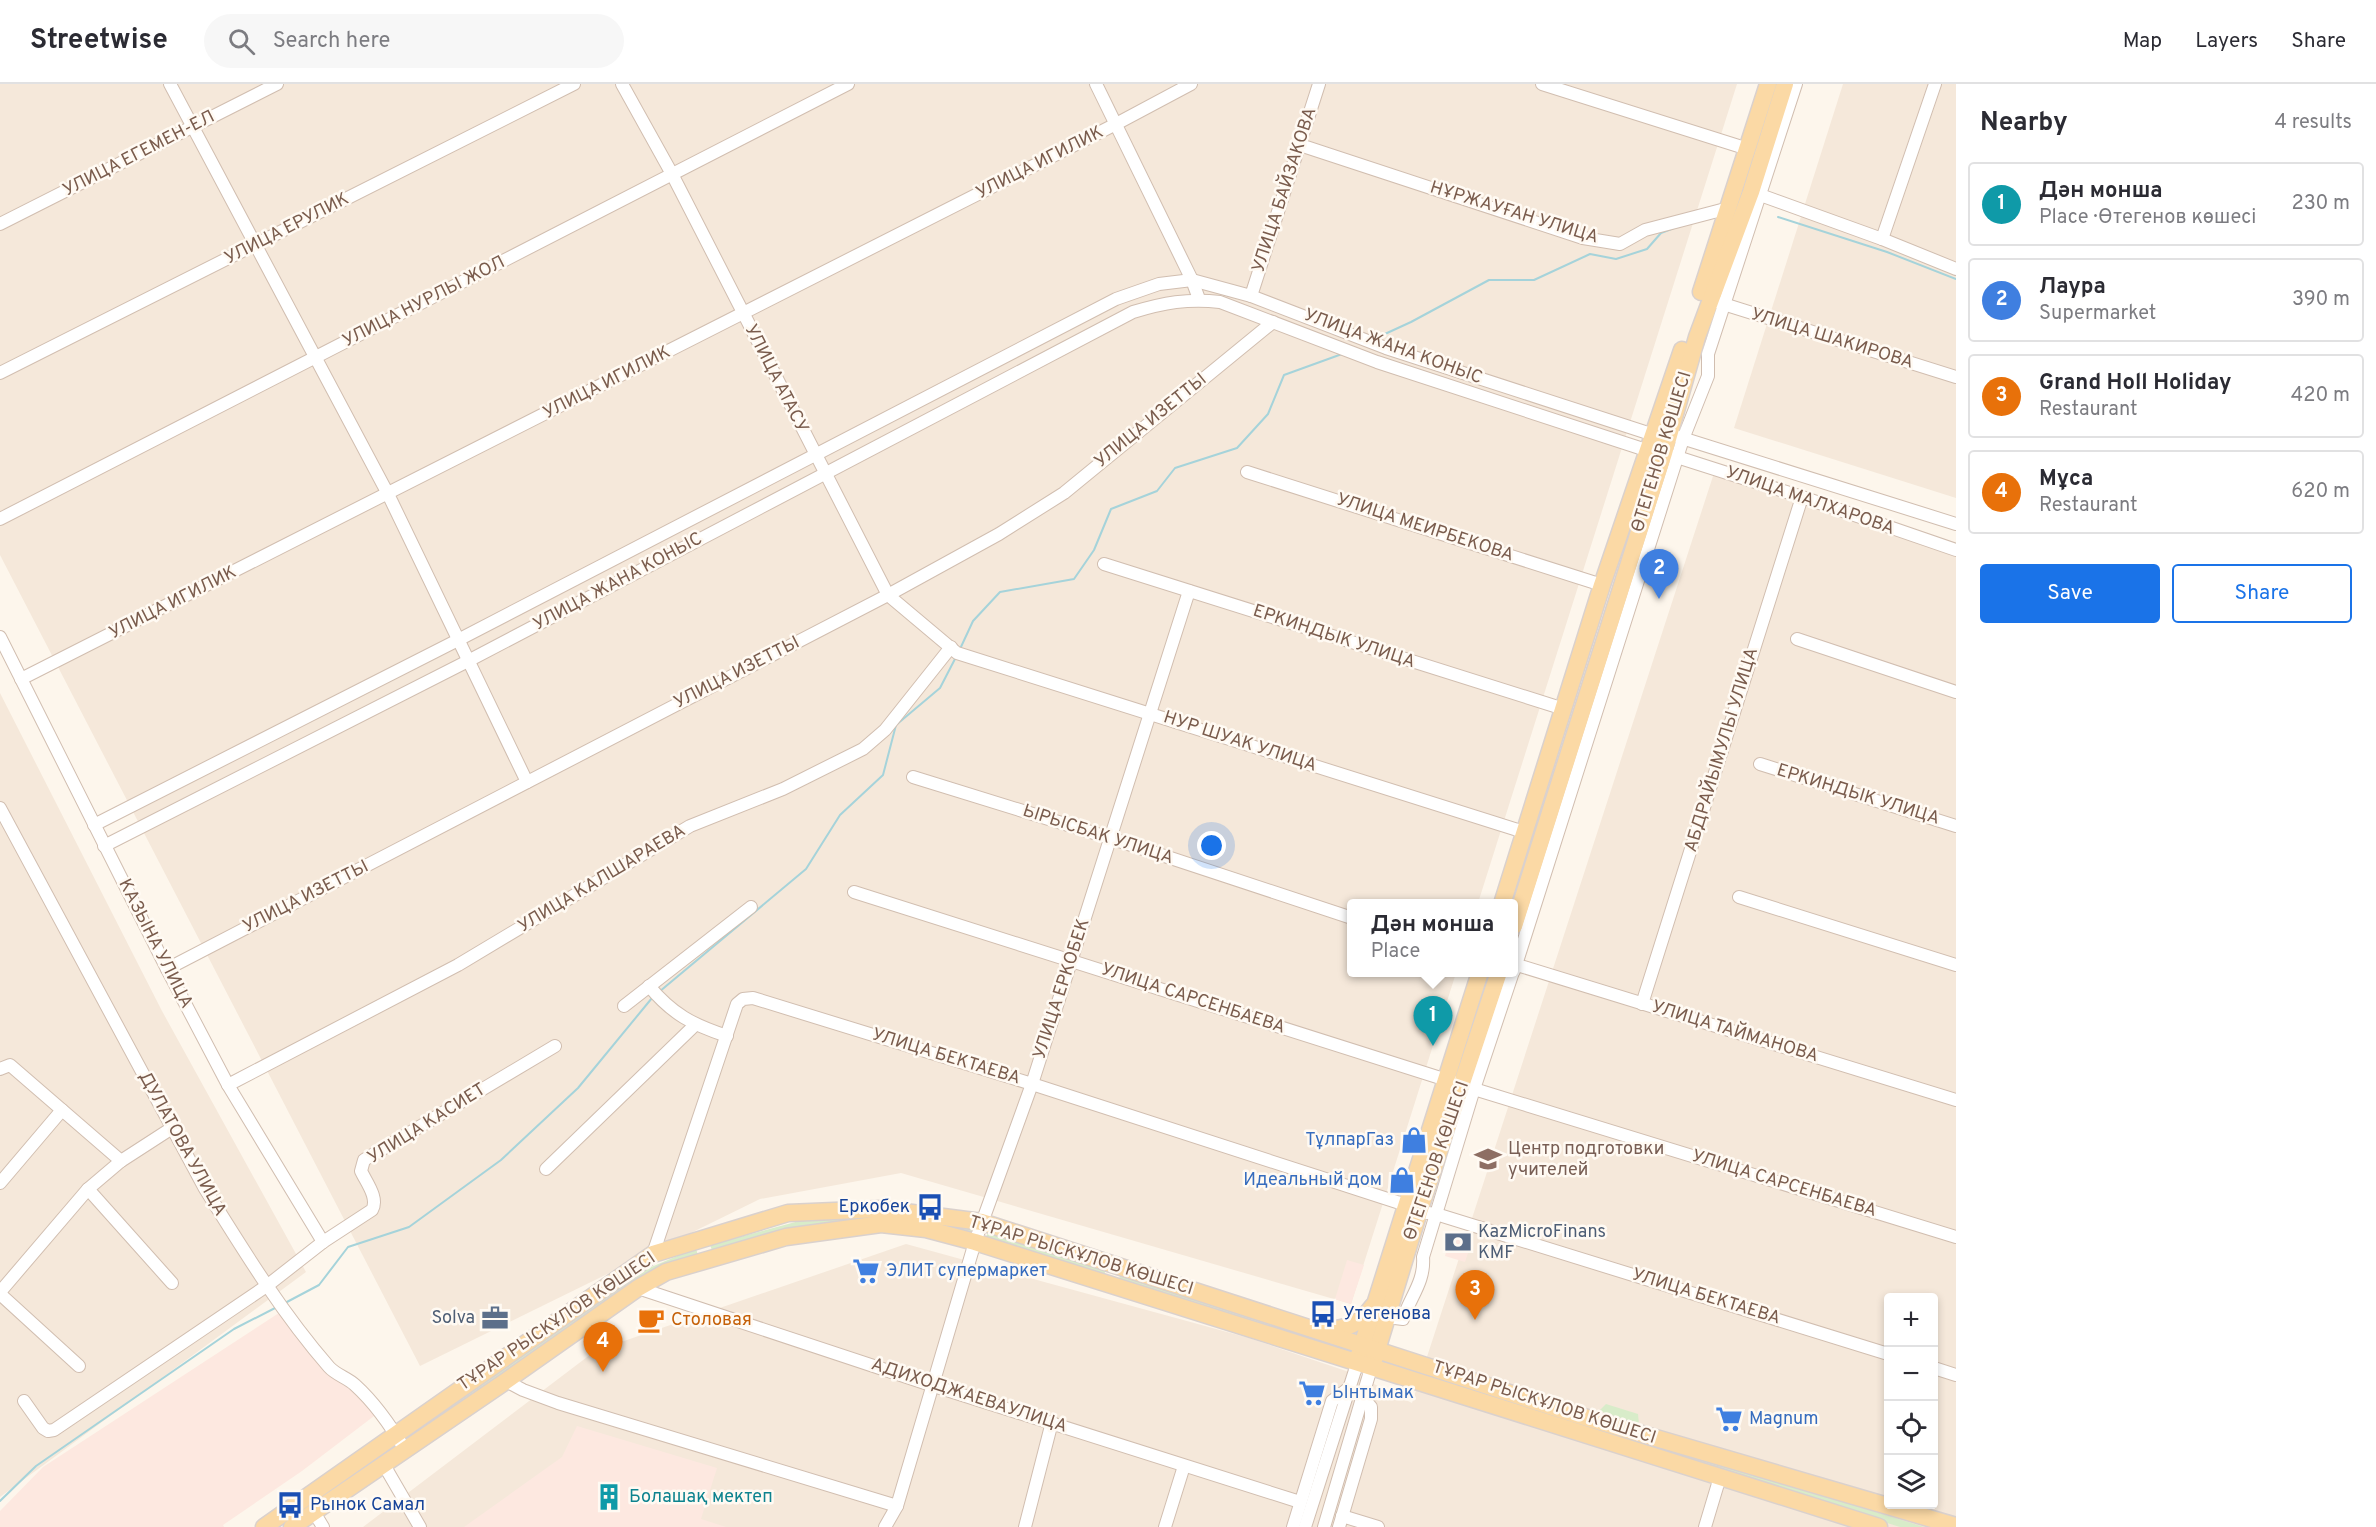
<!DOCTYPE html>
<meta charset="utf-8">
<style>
body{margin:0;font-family:Overpass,sans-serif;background:#f7f7f7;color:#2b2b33}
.controls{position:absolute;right:18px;bottom:18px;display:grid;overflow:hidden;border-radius:6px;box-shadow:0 3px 9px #0003}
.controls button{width:54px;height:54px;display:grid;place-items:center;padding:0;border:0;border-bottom:2px solid #e1e1e2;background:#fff;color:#2b2b33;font:30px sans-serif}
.you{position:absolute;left:1212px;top:762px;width:21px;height:21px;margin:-15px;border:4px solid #fff;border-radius:50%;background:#1a73e8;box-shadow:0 0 0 9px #1a73e833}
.badge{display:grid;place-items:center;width:39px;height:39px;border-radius:50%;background:#1a73e8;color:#fff;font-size:20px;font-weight:700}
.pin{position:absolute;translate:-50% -50px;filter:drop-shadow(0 2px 3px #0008)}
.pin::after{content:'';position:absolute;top:32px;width:21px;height:18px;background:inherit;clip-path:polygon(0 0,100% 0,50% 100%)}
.popup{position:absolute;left:1347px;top:815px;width:171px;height:78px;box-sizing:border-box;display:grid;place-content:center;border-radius:6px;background:#fff;filter:drop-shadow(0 2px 4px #0005);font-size:20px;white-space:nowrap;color:#7c7c81}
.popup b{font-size:22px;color:#2b2b33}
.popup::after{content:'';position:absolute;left:50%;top:100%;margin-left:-12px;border:12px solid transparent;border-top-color:#fff}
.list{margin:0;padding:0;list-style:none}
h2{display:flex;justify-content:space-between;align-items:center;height:78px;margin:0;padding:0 24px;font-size:26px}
h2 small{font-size:20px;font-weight:400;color:#7c7c81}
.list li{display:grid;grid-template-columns:39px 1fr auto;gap:18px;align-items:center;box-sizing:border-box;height:84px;margin:0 12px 12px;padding:0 12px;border:2px solid #e1e1e2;border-radius:6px}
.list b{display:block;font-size:22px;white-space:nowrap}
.list p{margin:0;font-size:20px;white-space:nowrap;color:#7c7c81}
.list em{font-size:20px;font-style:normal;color:#7c7c81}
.actions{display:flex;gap:12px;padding:18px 24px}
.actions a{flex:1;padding:14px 0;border:2px solid #1a73e8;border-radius:6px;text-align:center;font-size:21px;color:#1a73e8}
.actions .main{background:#1a73e8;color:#fff}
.icon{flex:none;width:33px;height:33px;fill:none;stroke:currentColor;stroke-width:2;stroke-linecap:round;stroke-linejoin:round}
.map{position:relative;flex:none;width:1956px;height:1443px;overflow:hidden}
header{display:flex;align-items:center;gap:36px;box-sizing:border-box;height:84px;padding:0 30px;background:#fff;border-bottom:2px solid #e1e1e2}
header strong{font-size:28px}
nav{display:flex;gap:33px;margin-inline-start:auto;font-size:21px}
.search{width:420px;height:54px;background:#f7f7f7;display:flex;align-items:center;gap:15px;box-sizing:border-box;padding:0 21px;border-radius:33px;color:#7c7c81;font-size:22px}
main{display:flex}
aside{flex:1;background:#fff}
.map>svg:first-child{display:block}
</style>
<header>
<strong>Streetwise</strong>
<div class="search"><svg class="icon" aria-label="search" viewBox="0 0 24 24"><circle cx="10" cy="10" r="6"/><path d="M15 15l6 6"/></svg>Search here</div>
<nav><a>Map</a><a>Layers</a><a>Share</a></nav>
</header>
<main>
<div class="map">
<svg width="1956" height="1443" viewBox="0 0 1956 1443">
<rect width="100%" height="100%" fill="#fdf6ec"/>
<g fill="#f5e8da" fill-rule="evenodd">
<polygon points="0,0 1737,0 1478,819 1352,820 1352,888 1456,889 1351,1220 901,1089 760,1115 420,1282 0,471"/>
<polygon points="1843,0 1956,0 1956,414 1734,344"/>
<path d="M1714 389 1956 468V1443H363L595 1267 906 1160 1249 1254 1352 1289 1412 1319ZM1888 1214H1934V1420H1888Z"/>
<polygon points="0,609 162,927 306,1188 0,1413"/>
</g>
<g fill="#fde8e0">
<polygon points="1420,919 1443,926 1437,945 1414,938"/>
<polygon points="1451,1151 1472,1157 1465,1178 1445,1172"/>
<polygon points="1347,1176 1364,1181 1351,1220 1335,1215"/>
<polygon points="282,1227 333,1290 362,1307 378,1329 302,1387 223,1441 224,1443 0,1443 0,1427 43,1383"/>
<polygon points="577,1342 717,1384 701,1435 726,1443 464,1443 562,1373"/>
</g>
<g fill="#d8ecc9">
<polygon points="881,1130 972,1142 971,1150 880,1135 817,1140 712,1166 710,1161 814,1133"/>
<polygon points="989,1147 1106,1184 1104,1192 986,1153"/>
<polygon points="696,1164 698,1172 409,1355 406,1350 649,1184"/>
<polygon points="1121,1187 1353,1263 1351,1271 1119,1196"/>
<polygon points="1606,1320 1638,1330 1639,1340 1599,1327"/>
<polygon points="1650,1357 1924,1443 1900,1443 1648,1365"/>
</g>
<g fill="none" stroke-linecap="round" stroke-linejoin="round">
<g stroke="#a5d3da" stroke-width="2">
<polyline points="1778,133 1887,168 1956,195"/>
<polyline points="1374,255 1411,238 1489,196 1534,196 1590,170 1616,175 1647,165 1661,149 1674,144"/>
<polyline points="960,565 973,537 1000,508 1074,495 1094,466 1111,425 1157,407 1175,384 1237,364 1268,330 1284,291 1342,270"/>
<polyline points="659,908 806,785 840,731 883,691 896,641 940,604 956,573"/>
<polyline points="285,1219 319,1201 348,1163 409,1143 501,1076 578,1004 652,914"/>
<polyline points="0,1417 36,1382 234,1245 277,1223"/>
</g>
<defs>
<g id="minor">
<polyline points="170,0 388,410 527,698"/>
<polyline points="622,0 672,90 888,511 957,569 1524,748"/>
<polyline points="1096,0 1192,196 1199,215"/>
<polyline points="1542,0 1748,65"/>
<polyline points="1300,61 1583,154 1620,160 1645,146 1729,124"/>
<polyline points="1752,108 1882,155 1956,185"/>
<polyline points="0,140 277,0"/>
<polyline points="1882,155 1935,0"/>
<polyline points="1251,212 1319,0"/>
<polyline points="1717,218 1956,293"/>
<polyline points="0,289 574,0"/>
<polyline points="1247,388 1602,501"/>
<polyline points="0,435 848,0"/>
<polyline points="1104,480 1564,625"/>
<polyline points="0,553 167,885 228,1001 323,1158"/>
<polyline points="1797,555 1956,608"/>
<polyline points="21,595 1116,40 1191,0"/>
<polyline points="1760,680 1956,742"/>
<polyline points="913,693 1110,754 1352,834"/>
<path d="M0 724 204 1103C242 1164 281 1228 329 1283 336 1291 348 1294 355 1301 376 1320 391 1342 405 1366"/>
<polyline points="94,741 458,556 1116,215 1159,200 1192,196 1251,212 1386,264 1654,351 1669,350 1956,440"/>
<path d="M104 762 468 577 1133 228C1163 219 1188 214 1220 218L1377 278 1649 367 1677 373 1802 413 1956 466"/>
<polyline points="854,808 1453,998"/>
<polyline points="1739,813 1956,881"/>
<polyline points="1514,880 1956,1016"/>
<polyline points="167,885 888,511 999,450 1064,409 1273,238"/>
<polyline points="1514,887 1683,355 1708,292 1708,270 1796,0"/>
<path d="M649 902C672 930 693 941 727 952"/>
<polyline points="1642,920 1802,413"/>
<polyline points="624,922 751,823"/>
<polyline points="0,985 10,981 121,1077"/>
<polyline points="228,1001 458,881 690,742 783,705 863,665 885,646 951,563"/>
<polyline points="1474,1005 1956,1153"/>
<polyline points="546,1085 695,941"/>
<polyline points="0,1099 62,1026"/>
<polyline points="88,1105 172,1199"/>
<polyline points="1419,1128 1436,1130 1888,1270"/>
<polyline points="653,1170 737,920 743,915 753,914 1032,1000 1406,1121"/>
<polyline points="638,1204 931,1301 1300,1418"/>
<polyline points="0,1208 88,1105 121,1077 172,1044"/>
<polyline points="0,1210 79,1282"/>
<path d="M1387 1233 1403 1235C1410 1213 1425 1198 1423 1173L1474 1005 1513 888"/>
<polyline points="1934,1284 1956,1291"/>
<polyline points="506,1297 523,1306 558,1319 897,1422"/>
<path d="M24 1317 43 1344 48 1347 54 1346 268 1201 323 1158 372 1126C379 1114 366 1098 361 1087L364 1076 555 962"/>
<polyline points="384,1381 420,1443"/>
<polyline points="314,1428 323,1443"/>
<polyline points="1342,1432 1378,1443"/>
<polyline points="885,1443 897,1422 975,1158 1032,1000 1189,507"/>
<polyline points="1025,1443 1052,1338"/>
<polyline points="1165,1443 1184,1382"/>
<polyline points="1293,1443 1332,1317 1349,1304"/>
<polyline points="1305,1443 1357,1280"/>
<polyline points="1324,1443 1371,1284"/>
<polyline points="1339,1443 1371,1335 1371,1323 1363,1314"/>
<polyline points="1705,1443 1720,1393"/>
</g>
<g id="major">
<polyline points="1701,208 1768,0"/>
<polyline points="1502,820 1602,501 1682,266"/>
<polyline points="1514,842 1664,369 1697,253 1751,108 1785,0"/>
<path d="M1324 1246C1347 1245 1359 1241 1373 1222"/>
<polyline points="1359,1271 1480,888"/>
<polyline points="1374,1276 1419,1128 1499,888"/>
<polyline points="264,1443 653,1170 788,1129 881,1125 982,1138 1574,1330 1956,1442"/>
<polyline points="292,1443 506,1297 638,1204 666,1188 786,1153 881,1140 926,1145 975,1158 1879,1443"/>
</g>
</defs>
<use href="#minor" stroke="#d1beb0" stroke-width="14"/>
<use href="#major" stroke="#dad1cd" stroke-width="19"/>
<use href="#minor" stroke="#fff" stroke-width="12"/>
<use href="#major" stroke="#fbd9a5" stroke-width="16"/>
</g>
<defs>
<symbol id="shop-bare" viewBox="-9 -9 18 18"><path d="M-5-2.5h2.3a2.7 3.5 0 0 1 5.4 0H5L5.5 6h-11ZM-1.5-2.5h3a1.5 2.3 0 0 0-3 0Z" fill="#3f7fe0" stroke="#fffaf3" stroke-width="2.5" paint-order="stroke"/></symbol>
<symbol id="school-bare" viewBox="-9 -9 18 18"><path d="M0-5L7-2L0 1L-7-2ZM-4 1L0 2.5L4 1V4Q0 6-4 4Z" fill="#8d6e63" stroke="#fffaf3" stroke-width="2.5" paint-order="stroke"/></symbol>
<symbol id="bus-bare" viewBox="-9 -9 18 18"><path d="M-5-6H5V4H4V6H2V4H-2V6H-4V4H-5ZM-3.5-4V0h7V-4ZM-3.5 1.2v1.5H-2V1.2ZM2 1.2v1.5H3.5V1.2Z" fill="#1a4fb4" stroke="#fffaf3" stroke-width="2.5" paint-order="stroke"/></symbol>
<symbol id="bank-bare" viewBox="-9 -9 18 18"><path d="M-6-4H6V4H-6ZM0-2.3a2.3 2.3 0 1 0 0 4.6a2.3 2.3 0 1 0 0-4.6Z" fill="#5c6f8a" stroke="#fffaf3" stroke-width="2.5" paint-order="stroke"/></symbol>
<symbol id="supermarket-bare" viewBox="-9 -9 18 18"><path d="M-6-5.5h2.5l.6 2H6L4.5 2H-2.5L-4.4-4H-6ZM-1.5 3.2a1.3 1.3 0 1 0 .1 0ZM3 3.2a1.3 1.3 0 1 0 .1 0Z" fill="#3f7fe0" stroke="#fffaf3" stroke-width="2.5" paint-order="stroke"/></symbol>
<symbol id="office-bare" viewBox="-9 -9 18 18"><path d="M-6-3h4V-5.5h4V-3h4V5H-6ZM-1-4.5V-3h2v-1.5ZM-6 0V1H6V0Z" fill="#5c6f8a" stroke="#fffaf3" stroke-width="2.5" paint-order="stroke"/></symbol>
<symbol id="cafe-bare" viewBox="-9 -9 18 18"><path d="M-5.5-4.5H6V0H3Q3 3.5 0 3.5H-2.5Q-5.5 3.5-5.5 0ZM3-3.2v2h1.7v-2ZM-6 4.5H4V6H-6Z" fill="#e8710a" stroke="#fffaf3" stroke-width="2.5" paint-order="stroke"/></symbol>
<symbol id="building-bare" viewBox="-9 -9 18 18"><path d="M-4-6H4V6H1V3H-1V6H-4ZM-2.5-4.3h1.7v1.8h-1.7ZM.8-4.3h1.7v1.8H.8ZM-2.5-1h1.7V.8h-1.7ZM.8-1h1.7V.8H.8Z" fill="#0f9aa8" stroke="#fffaf3" stroke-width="2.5" paint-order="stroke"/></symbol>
</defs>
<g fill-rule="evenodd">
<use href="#shop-bare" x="1395" y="1037" width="38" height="38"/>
<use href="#school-bare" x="1469" y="1056" width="38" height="38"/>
<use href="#shop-bare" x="1383" y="1077" width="38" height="38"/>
<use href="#bus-bare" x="911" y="1104" width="38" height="38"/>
<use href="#bank-bare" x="1439" y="1139" width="38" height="38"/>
<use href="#supermarket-bare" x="847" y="1168" width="38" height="38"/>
<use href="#bus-bare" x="1304" y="1211" width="38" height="38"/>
<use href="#office-bare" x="476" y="1215" width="38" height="38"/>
<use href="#cafe-bare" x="632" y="1217" width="38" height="38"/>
<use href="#supermarket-bare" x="1293" y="1290" width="38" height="38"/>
<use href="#supermarket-bare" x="1710" y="1316" width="38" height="38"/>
<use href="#building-bare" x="590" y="1394" width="38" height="38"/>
<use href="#bus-bare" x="271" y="1402" width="38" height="38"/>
</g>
<g text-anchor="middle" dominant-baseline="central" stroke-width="5" stroke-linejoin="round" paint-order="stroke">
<g font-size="18" fill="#7a5c4d" stroke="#fffaf3">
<text transform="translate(139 70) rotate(-27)">УЛИЦА ЕГЕМЕН-ЕЛ</text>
<text transform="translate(1040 79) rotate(-27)">УЛИЦА ИГИЛИК</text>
<text transform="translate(1285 106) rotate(-72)">УЛИЦА БАЙЗАКОВА</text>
<text transform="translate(1514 129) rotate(17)">НҰРЖАУҒАН УЛИЦА</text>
<text transform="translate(287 145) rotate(-27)">УЛИЦА ЕРУЛИК</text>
<text transform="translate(424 218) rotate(-27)">УЛИЦА НУРЛЫ ЖОЛ</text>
<text transform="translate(1832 255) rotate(17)">УЛИЦА ШАКИРОВА</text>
<text transform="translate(1393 263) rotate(20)">УЛИЦА ЖАНА КОНЫС</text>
<text transform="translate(776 295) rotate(63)">УЛИЦА АТАСУ</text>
<text transform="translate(607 299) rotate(-27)">УЛИЦА ИГИЛИК</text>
<text transform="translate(1151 337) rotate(-39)">УЛИЦА ИЗЕТТЫ</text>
<text transform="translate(1662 368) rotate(-73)">ӨТЕГЕНОВ КӨШЕСІ</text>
<text transform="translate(1810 417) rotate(19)">УЛИЦА МАЛХАРОВА</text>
<text transform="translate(1425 444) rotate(18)">УЛИЦА МЕИРБЕКОВА</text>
<text transform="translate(618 498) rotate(-28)">УЛИЦА ЖАНА КОНЫС</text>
<text transform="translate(173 519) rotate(-27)">УЛИЦА ИГИЛИК</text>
<text transform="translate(1334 553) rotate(18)">ЕРКИНДЫК УЛИЦА</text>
<text transform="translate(737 589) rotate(-27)">УЛИЦА ИЗЕТТЫ</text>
<text transform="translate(1240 658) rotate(18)">НУР ШУАК УЛИЦА</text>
<text transform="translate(1722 666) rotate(-73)">АБДРАЙЫМУЛЫ УЛИЦА</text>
<text transform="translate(1858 711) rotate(17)">ЕРКИНДЫК УЛИЦА</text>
<text transform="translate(1098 751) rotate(18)">ЫРЫСБАК УЛИЦА</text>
<text transform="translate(602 795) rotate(-31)">УЛИЦА КАЛШАРАЕВА</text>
<text transform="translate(306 813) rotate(-27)">УЛИЦА ИЗЕТТЫ</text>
<text transform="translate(155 860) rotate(63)">КАЗЫНА УЛИЦА</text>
<text transform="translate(1062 905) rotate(-72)">УЛИЦА ЕРКОБЕК</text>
<text transform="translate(1193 915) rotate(18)">УЛИЦА САРСЕНБАЕВА</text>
<text transform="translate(1735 948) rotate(17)">УЛИЦА ТАЙМАНОВА</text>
<text transform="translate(946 973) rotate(17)">УЛИЦА БЕКТАЕВА</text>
<text transform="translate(427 1040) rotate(-32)">УЛИЦА КАСИЕТ</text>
<text transform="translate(182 1060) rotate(61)">ДУЛАТОВА УЛИЦА</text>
<text transform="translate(1437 1077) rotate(-71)">ӨТЕГЕНОВ КӨШЕСІ</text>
<text transform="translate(1784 1100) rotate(17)">УЛИЦА САРСЕНБАЕВА</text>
<text transform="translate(1081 1172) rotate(17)">ТҰРАР РЫСКҰЛОВ КӨШЕСІ</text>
<text transform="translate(1706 1213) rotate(17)">УЛИЦА БЕКТАЕВА</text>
<text transform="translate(557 1238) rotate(-34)">ТҰРАР РЫСКҰЛОВ КӨШЕСІ</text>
<text transform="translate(969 1312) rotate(18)">АДИХОДЖАЕВАУЛИЦА</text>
<text transform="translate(1544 1319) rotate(18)">ТҰРАР РЫСКҰЛОВ КӨШЕСІ</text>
</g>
<g font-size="18" fill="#366cbe" stroke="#fffaf3" text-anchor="start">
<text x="1394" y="1056" text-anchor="end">ТұлпарГаз</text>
<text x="1382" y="1096" text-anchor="end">Идеальный дом</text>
<text x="886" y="1187">ЭЛИТ супермаркет</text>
<text x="1332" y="1309">Ынтымак</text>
<text x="1749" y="1335">Magnum</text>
</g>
<g font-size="18" fill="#785e54" stroke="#fffaf3" text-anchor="start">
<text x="1508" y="1065">Центр подготовки<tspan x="1508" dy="21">учителей</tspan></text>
</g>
<g font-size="18" fill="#164399" stroke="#fffaf3" text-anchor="start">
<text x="910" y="1123" text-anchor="end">Еркобек</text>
<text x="1343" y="1230">Утегенова</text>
<text x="310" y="1421">Рынок Самал</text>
</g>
<g font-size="18" fill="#4e5e75" stroke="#fffaf3" text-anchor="start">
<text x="1478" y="1148">KazMicroFinans<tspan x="1478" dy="21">KMF</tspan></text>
<text x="475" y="1234" text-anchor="end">Solva</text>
</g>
<g font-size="18" fill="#c56008" stroke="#fffaf3" text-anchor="start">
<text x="671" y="1236">Столовая</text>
</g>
<g font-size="18" fill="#0d838f" stroke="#fffaf3" text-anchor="start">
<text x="629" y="1413">Болашақ мектеп</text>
</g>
</g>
</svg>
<div class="controls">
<button>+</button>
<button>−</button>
<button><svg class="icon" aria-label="locate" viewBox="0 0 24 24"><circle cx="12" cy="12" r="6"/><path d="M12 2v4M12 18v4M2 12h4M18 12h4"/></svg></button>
<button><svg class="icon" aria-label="layers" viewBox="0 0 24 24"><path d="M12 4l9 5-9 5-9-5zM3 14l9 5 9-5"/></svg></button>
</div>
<div class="you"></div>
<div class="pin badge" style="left:1433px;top:962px;background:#0f9aa8">1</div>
<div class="popup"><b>Дән монша</b>Place</div>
<div class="pin badge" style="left:1659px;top:515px;background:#3f7fe0">2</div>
<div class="pin badge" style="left:1475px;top:1236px;background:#e8710a">3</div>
<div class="pin badge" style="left:603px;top:1288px;background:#e8710a">4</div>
</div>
<aside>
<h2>Nearby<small>4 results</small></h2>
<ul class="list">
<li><span class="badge" style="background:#0f9aa8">1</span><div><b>Дән монша</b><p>Place · Өтегенов көшесі</p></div><em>230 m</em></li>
<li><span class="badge" style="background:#3f7fe0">2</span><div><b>Лаура</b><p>Supermarket</p></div><em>390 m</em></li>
<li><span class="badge" style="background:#e8710a">3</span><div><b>Grand Holl Holiday</b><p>Restaurant</p></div><em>420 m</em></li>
<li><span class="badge" style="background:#e8710a">4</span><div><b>Мұса</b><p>Restaurant</p></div><em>620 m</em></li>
</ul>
<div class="actions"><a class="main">Save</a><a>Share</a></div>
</aside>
</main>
